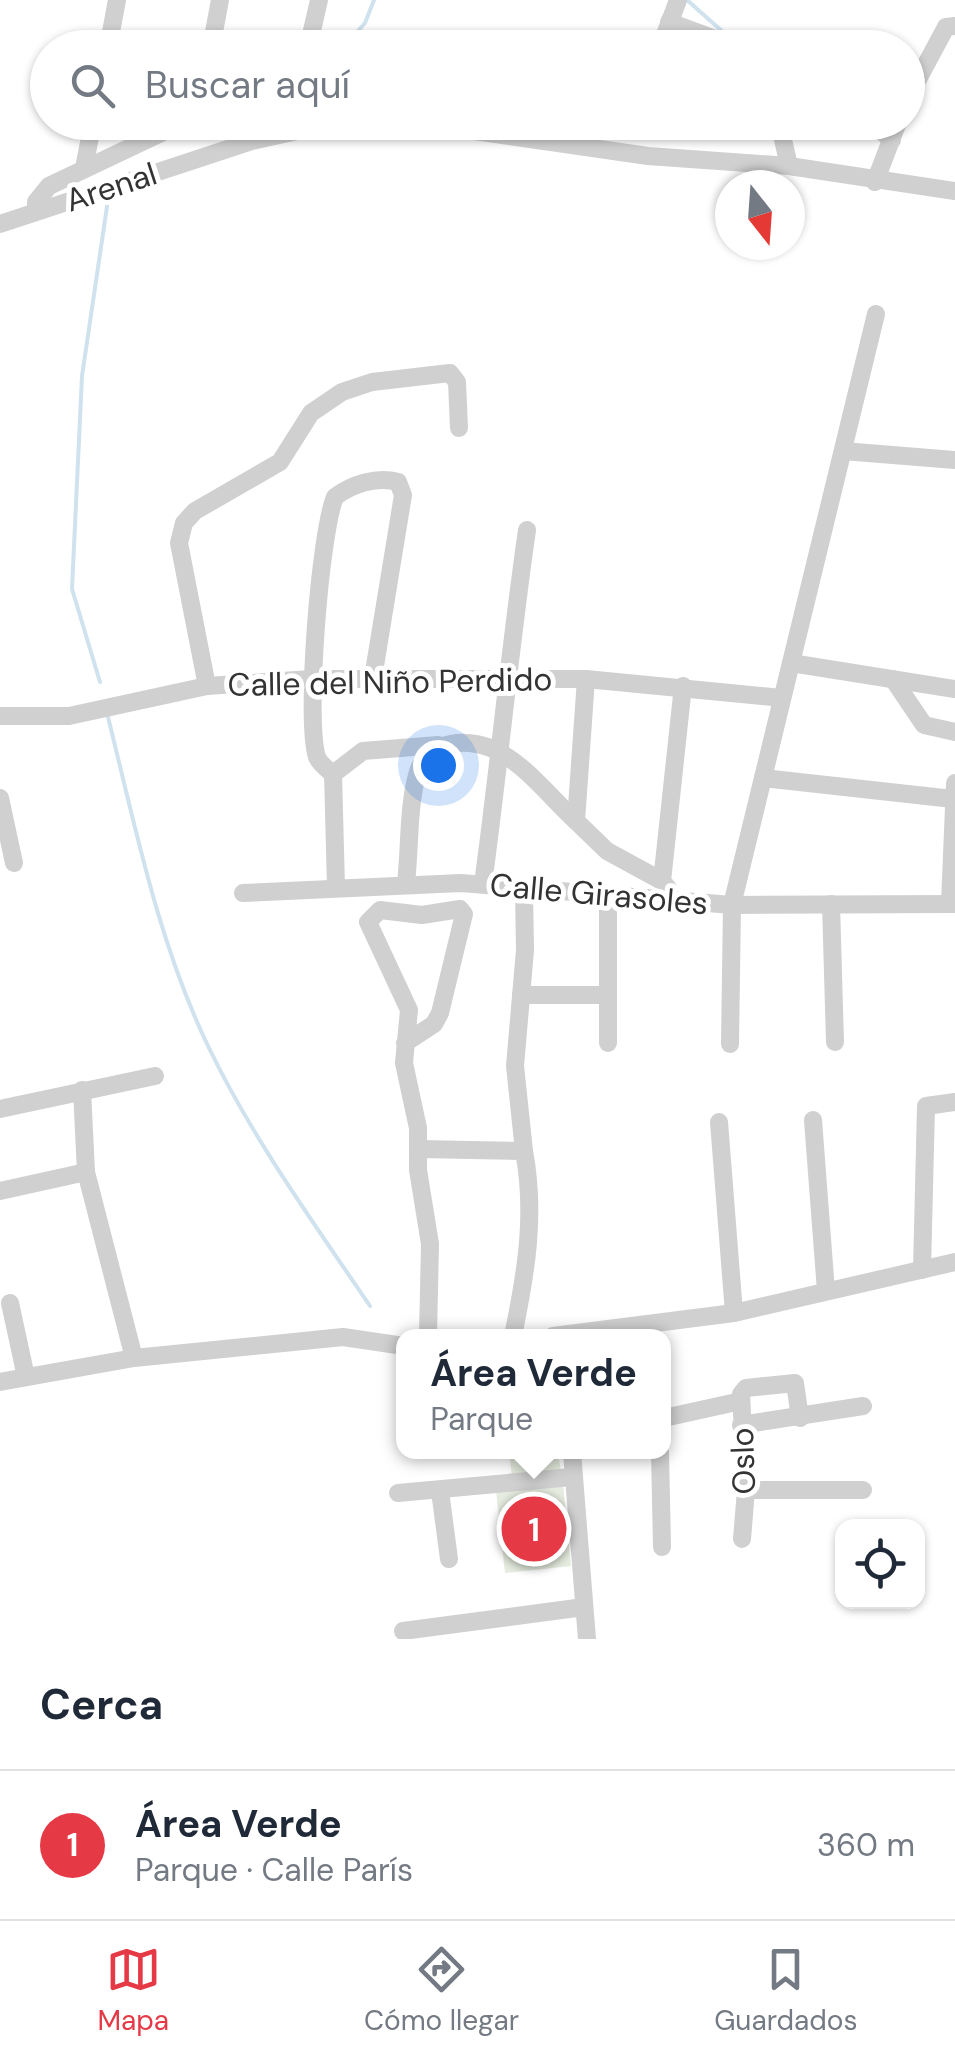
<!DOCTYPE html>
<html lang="es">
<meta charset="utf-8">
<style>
body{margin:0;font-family:"DM Sans",sans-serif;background:#f2f2f3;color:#1f2937}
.controls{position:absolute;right:30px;bottom:30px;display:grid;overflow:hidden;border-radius:20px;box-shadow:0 2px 8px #0004}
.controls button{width:90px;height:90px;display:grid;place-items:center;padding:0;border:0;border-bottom:2px solid #e0e1e3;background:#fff;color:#1f2937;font:50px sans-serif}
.compass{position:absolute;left:715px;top:170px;width:90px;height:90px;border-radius:50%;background:#fff;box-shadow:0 2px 8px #0004;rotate:163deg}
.you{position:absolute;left:438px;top:765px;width:35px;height:35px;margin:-25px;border:8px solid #fff;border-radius:50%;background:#1a73e8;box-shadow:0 0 0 15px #1a73e833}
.badge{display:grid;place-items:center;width:65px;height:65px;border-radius:50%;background:#e63946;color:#fff;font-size:32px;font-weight:700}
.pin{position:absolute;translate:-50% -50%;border:5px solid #fff;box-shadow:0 2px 10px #0006}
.popup{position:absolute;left:396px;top:1329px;width:275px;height:130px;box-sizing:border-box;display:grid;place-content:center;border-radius:20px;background:#fff;filter:drop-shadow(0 2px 8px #0005);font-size:32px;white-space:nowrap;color:#747a83}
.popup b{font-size:38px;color:#1f2937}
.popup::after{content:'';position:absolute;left:50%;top:100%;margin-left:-20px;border:20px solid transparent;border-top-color:#fff}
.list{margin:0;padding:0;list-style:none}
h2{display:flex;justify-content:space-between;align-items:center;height:130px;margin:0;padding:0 40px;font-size:42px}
h2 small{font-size:32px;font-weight:400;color:#747a83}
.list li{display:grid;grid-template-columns:65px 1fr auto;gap:30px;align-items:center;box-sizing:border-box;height:150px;padding:0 40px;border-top:2px solid #e0e1e3}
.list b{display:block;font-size:38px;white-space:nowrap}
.list p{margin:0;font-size:32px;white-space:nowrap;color:#747a83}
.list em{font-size:32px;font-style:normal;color:#747a83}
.icon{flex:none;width:55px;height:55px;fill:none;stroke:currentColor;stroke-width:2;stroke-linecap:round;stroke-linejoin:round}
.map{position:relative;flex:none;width:955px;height:1639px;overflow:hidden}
.search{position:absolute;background:#fff;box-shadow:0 2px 8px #0004;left:30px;right:30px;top:30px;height:110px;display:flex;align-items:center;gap:25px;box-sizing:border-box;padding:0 35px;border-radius:55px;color:#747a83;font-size:38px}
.sheet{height:280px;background:#fff}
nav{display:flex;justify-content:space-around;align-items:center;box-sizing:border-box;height:140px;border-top:2px solid #e0e1e3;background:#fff;font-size:28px;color:#747a83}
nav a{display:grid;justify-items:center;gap:5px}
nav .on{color:#e63946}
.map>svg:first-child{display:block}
</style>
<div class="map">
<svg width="955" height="1639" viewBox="0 0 955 1639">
<rect width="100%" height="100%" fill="#fff"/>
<g fill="#e6ecdf">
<polygon points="509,1452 558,1452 561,1472 512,1476"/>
<polygon points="563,1484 571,1566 505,1573 496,1491"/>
</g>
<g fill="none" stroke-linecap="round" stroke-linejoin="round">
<g stroke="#cfe2ee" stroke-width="4">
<polyline points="687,0 741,48"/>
<polyline points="343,48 365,23 374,0"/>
<polyline points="100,682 72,589 82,376 109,193"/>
<path d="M107 713C135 825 158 943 209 1048 253 1139 313 1222 370 1306"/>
</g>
<g stroke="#d0d0d0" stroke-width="18">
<polyline points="669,22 715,39 723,48"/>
<polyline points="108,48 117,0"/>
<polyline points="211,48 220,0"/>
<polyline points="308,48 319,0"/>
<polyline points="660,48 678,0"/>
<polyline points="824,48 826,44"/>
<polyline points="908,98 946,27 955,26"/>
<polyline points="411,122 648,156 789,166 955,191"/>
<polyline points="779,122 789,166"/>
<polyline points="870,122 892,140"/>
<polyline points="589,146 596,122"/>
<polyline points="84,168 93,122"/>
<polyline points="875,182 898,122"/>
<polyline points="36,211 36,202 49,186 184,122"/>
<polyline points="0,224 252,141 338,122"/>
<polyline points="843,451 955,460"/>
<polyline points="791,663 955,689"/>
<polyline points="586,679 576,821 607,851 662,881"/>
<polyline points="893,679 924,725 955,732"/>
<polyline points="207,686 179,543 184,523 195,511 280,462 311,413 342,392 372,382 450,373 457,382 459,428"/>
<polyline points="0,716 69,716 207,686 312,679 586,679 782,698"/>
<path d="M333 774C327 769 320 764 317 757 305 721 320 533 335 497 352 484 377 476 398 482L403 495 373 678"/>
<polyline points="763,778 953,799"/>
<polyline points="0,798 14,863"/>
<path d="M406 883C410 848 408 808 417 775 426 738 472 736 501 753 528 768 553 800 576 821"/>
<path d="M483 884C499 766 510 648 527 530"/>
<polyline points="336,887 333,774 363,751 438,745"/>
<polyline points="668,888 662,881 683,686"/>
<polyline points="243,893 461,883 732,905 955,904"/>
<polyline points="950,903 955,783"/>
<polyline points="831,904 835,1042"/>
<polyline points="521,995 606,995"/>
<polyline points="405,1043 434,1024 440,1013 464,914 460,909 422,915 380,910 368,922 409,1010 404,1063 418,1128 418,1170 430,1244 428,1336"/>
<polyline points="608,1043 608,898"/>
<polyline points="730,1044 732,905 876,314"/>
<polyline points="82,1090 86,1172 134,1358"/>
<polyline points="0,1109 155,1076"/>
<polyline points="813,1120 826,1291"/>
<polyline points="719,1122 734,1313"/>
<path d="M419 1149 524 1151C536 1215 526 1273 513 1336"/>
<polyline points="524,1151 515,1066 525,950 524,890"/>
<polyline points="0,1191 86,1172"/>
<polyline points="922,1270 926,1106 955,1102"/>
<polyline points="10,1303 26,1377"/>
<polyline points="553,1336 734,1313 955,1262"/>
<polyline points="0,1382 134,1358 343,1337 404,1346"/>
<polyline points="664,1418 741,1401"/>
<polyline points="741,1425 863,1406"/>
<polyline points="572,1452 587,1639"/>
<polyline points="660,1452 662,1547"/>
<polyline points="746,1490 863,1490"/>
<polyline points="440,1491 449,1559"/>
<polyline points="398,1493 572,1477"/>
<polyline points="742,1539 746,1490 741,1394 746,1388 795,1383 800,1418"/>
<polyline points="403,1631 584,1607"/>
</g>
</g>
<g text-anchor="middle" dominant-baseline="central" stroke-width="10" stroke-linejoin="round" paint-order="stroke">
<g font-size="32" fill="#333" stroke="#fff">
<text transform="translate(111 187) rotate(-18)">Arenal</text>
<text transform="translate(390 682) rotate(-1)">Calle del Niño Perdido</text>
<text transform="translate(599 894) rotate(5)">Calle Girasoles</text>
<text transform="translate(743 1461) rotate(-92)">Oslo</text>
</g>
</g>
</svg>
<div class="controls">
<button><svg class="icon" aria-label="locate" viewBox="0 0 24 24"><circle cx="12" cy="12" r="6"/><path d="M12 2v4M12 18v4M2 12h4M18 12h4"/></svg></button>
</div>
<svg class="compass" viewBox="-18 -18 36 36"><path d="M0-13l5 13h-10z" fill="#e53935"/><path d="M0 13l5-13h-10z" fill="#747a83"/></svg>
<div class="you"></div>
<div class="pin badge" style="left:534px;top:1529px">1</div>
<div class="popup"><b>Área Verde</b>Parque</div>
<div class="search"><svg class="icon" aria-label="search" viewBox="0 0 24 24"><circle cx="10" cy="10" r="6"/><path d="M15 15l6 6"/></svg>Buscar aquí</div>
</div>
<section class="sheet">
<h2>Cerca<small></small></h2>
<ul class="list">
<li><span class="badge">1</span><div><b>Área Verde</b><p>Parque · Calle París</p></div><em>360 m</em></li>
</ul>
</section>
<nav>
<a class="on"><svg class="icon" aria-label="map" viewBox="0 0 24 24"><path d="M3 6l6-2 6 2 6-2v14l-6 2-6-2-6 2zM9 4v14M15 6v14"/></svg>Mapa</a>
<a><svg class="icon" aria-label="directions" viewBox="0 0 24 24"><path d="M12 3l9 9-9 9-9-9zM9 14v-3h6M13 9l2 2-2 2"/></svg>Cómo llegar</a>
<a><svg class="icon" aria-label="saved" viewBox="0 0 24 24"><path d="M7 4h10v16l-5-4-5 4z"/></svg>Guardados</a>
</nav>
